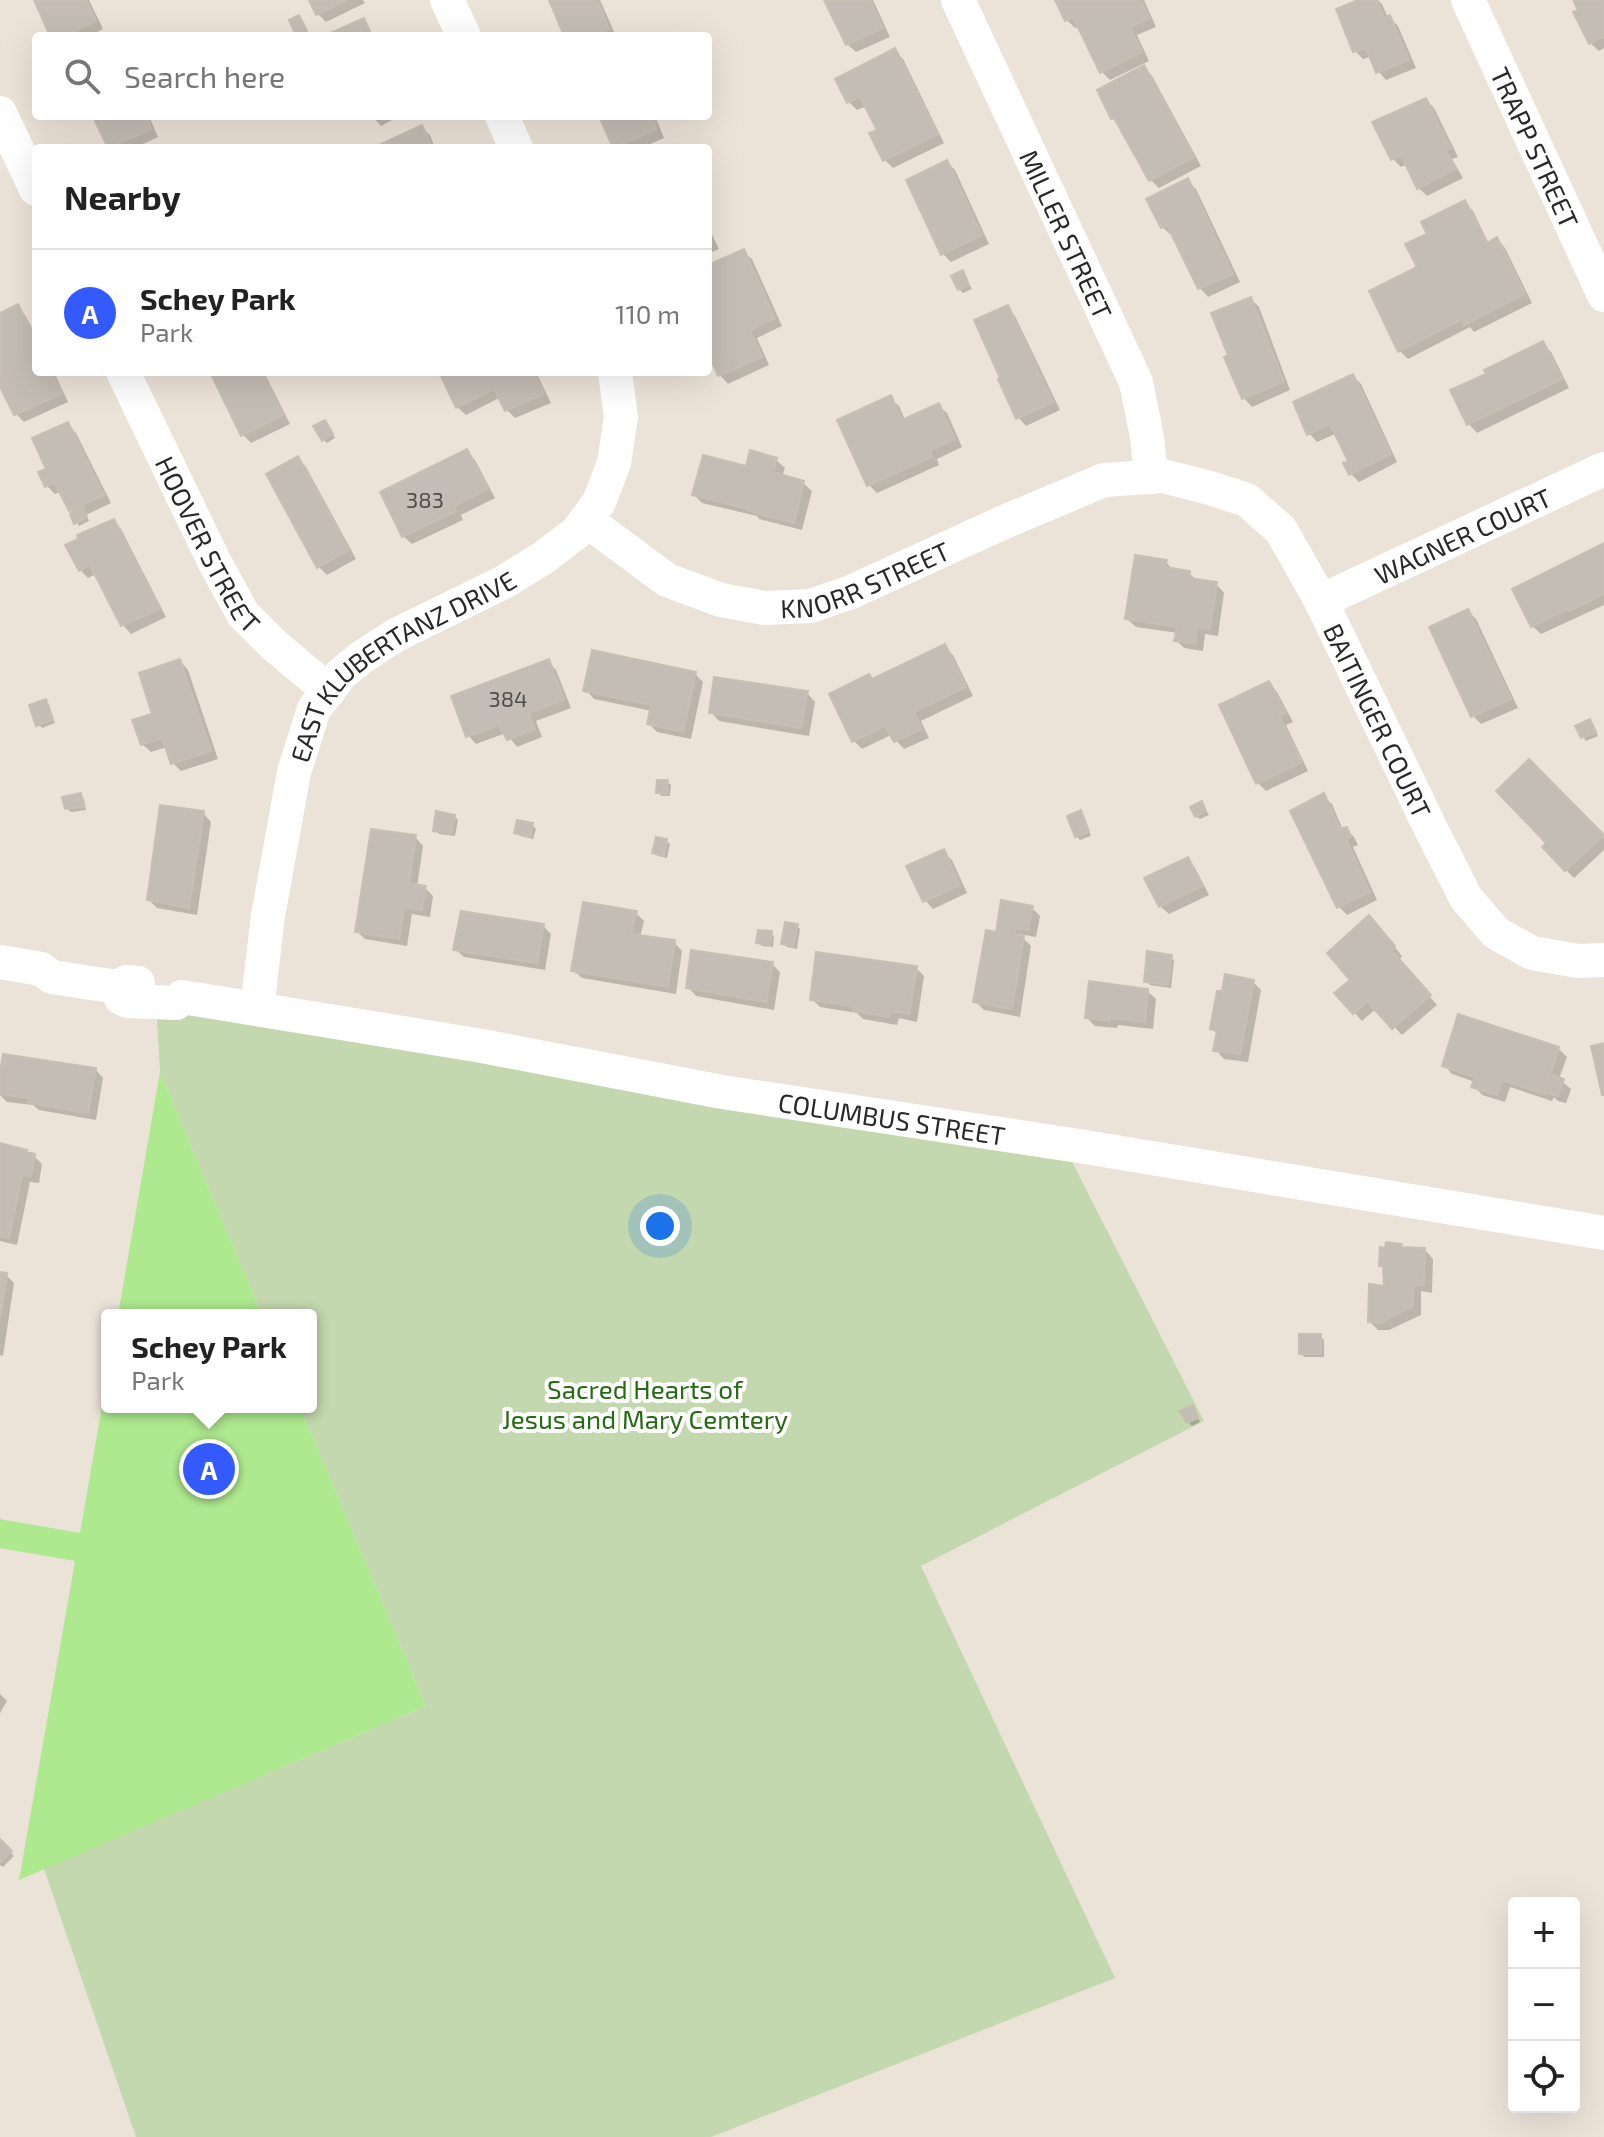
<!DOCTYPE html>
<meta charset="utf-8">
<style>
body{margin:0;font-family:"Exo 2",sans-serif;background:#f2f2f2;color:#222}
.controls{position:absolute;right:24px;bottom:24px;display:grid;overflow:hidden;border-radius:8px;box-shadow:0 8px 32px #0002}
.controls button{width:72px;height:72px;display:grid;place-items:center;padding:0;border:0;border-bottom:2px solid #e0e0e0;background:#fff;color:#222;font:40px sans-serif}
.you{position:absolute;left:660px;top:1226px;width:28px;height:28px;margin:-20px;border:6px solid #fff;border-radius:50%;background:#1a73e8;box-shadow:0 0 0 12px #1a73e833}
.badge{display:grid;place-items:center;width:52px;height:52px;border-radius:50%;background:#325aff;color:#fff;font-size:26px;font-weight:700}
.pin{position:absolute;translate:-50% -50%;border:4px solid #fff;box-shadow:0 2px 8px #0006}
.popup{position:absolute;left:101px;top:1309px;width:216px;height:104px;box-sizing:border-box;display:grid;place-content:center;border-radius:8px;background:#fff;filter:drop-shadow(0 2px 6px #0005);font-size:26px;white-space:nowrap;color:#767676}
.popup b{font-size:30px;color:#222}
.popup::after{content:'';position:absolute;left:50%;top:100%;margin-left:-16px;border:16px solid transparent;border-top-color:#fff}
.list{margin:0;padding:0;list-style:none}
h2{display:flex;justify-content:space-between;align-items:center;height:104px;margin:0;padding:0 32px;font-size:34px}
h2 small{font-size:26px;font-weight:400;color:#767676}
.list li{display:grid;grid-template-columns:52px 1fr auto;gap:24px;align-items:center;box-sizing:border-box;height:128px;padding:0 32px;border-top:2px solid #e0e0e0}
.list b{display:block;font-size:30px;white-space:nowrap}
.list p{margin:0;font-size:26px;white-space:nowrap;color:#767676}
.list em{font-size:26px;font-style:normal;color:#767676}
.icon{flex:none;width:44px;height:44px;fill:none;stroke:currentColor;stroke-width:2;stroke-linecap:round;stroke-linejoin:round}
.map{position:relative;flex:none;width:1604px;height:2137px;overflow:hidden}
.search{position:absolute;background:#fff;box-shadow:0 8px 32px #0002;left:32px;top:32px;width:680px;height:88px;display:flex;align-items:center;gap:20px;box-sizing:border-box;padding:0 28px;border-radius:8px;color:#767676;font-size:30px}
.panel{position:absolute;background:#fff;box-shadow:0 8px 32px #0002;left:32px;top:144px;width:680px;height:232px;border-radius:8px}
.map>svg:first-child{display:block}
</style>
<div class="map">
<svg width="1604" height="2137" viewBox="0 0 1604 2137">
<rect width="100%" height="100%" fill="#ece3d8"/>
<g fill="#aee98f">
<polygon points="160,1072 262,1315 118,1315"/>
<polygon points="107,1377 107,1407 300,1407 426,1706 19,1880 75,1561 0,1548 0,1519 80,1533"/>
</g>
<polygon fill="#c3d8ae" points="156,1002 1063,1144 1204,1421 921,1566 1115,1978 711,2137 136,2137 44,1869 426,1706 300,1407 311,1407 311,1315 262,1315 160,1072"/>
<g fill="#0003">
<polygon points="36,0 89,0 103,29 90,36 53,36"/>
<polygon points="311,0 363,0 365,3 326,22 318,14"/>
<polygon points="551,0 600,0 616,36 566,36"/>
<polygon points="827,0 873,0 890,37 856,52 847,44"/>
<polygon points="1057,0 1144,0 1156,27 1137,35 1149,61 1110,80 1102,72 1079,26 1075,28 1067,20"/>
<polygon points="1363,0 1378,0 1382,4 1388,18 1390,18 1398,26 1416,68 1386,80 1378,71 1372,56 1363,59 1355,51"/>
<polygon points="1575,0 1604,0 1604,48 1599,51 1590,43"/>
<polygon points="895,51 903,59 944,143 893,168 885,160 879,131 867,106 857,110 849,102"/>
<polygon points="1144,68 1152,76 1201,166 1159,188 1150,179 1120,124 1113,117"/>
<polygon points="1426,100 1434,108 1458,157 1452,159 1463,178 1427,196 1418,187 1408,164 1401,167 1393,159"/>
<polygon points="90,116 149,116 158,137 135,148 110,148 99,126"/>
<polygon points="372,116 400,116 381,126"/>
<polygon points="601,116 655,116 664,138 641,148 615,148"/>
<polygon points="421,127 430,135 435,148 385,148"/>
<polygon points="947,162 955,170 989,244 951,262 943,254"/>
<polygon points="1187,181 1196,189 1240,282 1208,297 1200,288 1174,234 1171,235 1162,227"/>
<polygon points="1465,203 1473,211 1489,244 1497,239 1505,248 1532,303 1474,332 1470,327 1408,359 1400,351 1429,235"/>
<polygon points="708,226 719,249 708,254"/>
<polygon points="743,251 752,259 782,326 757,338 769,365 728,384 720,375 708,349 708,267"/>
<polygon points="963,273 972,289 963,293 959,289"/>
<polygon points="1251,299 1259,307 1290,390 1252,407 1244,398 1230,356"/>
<polygon points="17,307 25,315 36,336 36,372 54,372 68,402 24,422 16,414 0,382 0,315"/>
<polygon points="1007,307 1015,316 1060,410 1026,426 1018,417"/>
<polygon points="1543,344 1551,352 1569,388 1477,433 1469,424 1452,391 1488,375"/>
<polygon points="212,372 264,372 290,424 251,443 243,435"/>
<polygon points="441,372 536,372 551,403 515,418 507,410 501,397 466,415 457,407"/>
<polygon points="1352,376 1361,384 1397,462 1359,482 1350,473 1350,462 1337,433 1317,442 1309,433"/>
<polygon points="890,398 899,406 905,420 938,405 947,413 962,447 937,459 939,465 877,493 869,485"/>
<polygon points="67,424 76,433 111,503 86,515 89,521 79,526 61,491 55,494 47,486 41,473 49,470"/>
<polygon points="328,426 335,438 327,443 323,439"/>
<polygon points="467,451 475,460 495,498 461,515 463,520 412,544 403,536"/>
<polygon points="298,458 306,467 356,559 327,575 319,567"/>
<polygon points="776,460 785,468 782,477 803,483 812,491 802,530 759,519 757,516 702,503 694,495 748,468"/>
<polygon points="113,521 121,529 166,617 131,634 123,625 96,574 88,578 80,570"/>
<polygon points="1604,545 1604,605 1541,634 1532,626"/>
<polygon points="1166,562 1174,571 1189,573 1198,582 1216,584 1224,593 1218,636 1205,634 1203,651 1184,648 1176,640 1178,633 1136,627 1127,619"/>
<polygon points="1468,611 1476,619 1518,708 1481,724 1473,716"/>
<polygon points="945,647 953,655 973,696 921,721 929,738 904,749 891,735 862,749 854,741 873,681"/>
<polygon points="180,661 188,670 218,759 181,771 173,763 167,747 151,752 142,744"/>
<polygon points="548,662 556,670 571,708 536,721 542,737 517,747 506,733 476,744 468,735"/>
<polygon points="695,674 703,682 691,739 657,732 649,724 652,711 594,699 586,690"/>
<polygon points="1269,683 1277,692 1293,722 1286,725 1308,771 1266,791 1258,783"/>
<polygon points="807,693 815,702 809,736 719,721 711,712"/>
<polygon points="45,702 49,705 55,723 42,728 38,724"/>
<polygon points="1593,725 1598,736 1586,741 1583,737"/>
<polygon points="1529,762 1604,838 1604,850 1574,878 1544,847 1549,843"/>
<polygon points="667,782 671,785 670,796 661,796 658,792"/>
<polygon points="80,795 84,799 86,810 71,812 67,808"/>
<polygon points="1323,796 1332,804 1343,830 1346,829 1354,837 1358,845 1353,847 1377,900 1347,915 1339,907"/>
<polygon points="1202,804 1209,815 1200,819 1196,816"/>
<polygon points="1080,812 1084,816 1091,836 1080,840 1076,836"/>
<polygon points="203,813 211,822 197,915 157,908 149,900"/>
<polygon points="454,816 458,820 455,836 439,834 436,830"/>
<polygon points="532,825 536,829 533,839 520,836 517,833"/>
<polygon points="415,837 423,846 417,887 425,888 433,896 430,917 412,914 407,946 365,939 357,931"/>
<polygon points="666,841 670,844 667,858 658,856 654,853"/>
<polygon points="943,851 952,860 967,893 933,909 925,900"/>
<polygon points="1187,859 1195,868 1209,895 1169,914 1160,906"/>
<polygon points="1032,908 1040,916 1036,937 1019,934 1031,946 1020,1017 984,1010 976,1002 997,934"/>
<polygon points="636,913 644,921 640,937 674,942 682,951 676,994 582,978 573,970"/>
<polygon points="543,926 551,934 545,970 464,957 455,949"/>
<polygon points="797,926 800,929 797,949 787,947 783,944"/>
<polygon points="1377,926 1402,956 1399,961 1437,1005 1402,1035 1377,1008 1362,1021 1354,1012 1353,980"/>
<polygon points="771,933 774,937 773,947 762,946 758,943"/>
<polygon points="1171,957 1174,961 1171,988 1150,985 1146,981"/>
<polygon points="772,964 780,972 774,1010 696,996 688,987"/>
<polygon points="916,968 924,976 917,1022 899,1018 897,1025 863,1019 857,1013 820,1007 812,999"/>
<polygon points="1253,982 1261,990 1248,1062 1224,1059 1216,1050 1218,1035 1212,1028"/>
<polygon points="1147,991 1156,999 1153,1029 1118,1025 1117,1028 1095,1026 1087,1018"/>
<polygon points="1558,1048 1567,1057 1559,1079 1571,1089 1566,1103 1558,1101 1554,1097 1552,1101 1510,1087 1505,1102 1482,1095 1474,1086 1475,1082 1452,1074 1444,1065"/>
<polygon points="95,1069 103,1078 96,1120 39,1110 33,1105 7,1102 0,1095 0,1085"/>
<polygon points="0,1145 34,1156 42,1164 39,1183 30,1182 17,1245 0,1241"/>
<polygon points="1401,1245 1404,1249 1425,1250 1433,1259 1432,1293 1421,1291 1421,1315 1389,1330 1378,1330 1370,1322 1386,1288 1385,1269 1381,1265"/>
<polygon points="0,1274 6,1275 14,1283 3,1356 0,1355"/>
<polygon points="1320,1336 1324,1340 1324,1357 1304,1357 1301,1353"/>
<polygon points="1192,1408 1200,1422 1192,1426 1188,1422"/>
<polygon points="0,1694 7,1701 0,1713"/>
<polygon points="0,1842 14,1856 3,1867 0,1865"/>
</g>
<g fill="#c3bdb5" stroke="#c7c0b2" stroke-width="2">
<polygon points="34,0 86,0 96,21 65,36 50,36"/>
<polygon points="309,0 347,0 316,15"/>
<polygon points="549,0 597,0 609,29 592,36 564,36"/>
<polygon points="824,0 870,0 883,28 846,45"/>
<polygon points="1055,0 1141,0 1149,18 1130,27 1142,52 1100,73 1073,17 1065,21"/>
<polygon points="1358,0 1377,0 1384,18 1390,15 1409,60 1376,73 1366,48 1353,52 1336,9"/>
<polygon points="1573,0 1604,0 1604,36 1589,44 1573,12 1578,10"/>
<polygon points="299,15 307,31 296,36 289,20"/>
<polygon points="364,18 372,36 329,36 328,34"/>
<polygon points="895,48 938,134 883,161 869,133 877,130 860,97 847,103 835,79"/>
<polygon points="1144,65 1194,157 1149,181 1114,118 1111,119 1097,90"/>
<polygon points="1426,98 1451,148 1446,151 1456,169 1417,189 1401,155 1391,160 1372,122"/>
<polygon points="88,116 146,116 151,129 108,148 93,117 89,118"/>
<polygon points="599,116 652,116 657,129 613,148"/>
<polygon points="422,125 432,148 383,148 381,144"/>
<polygon points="947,160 982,235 941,255 906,180"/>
<polygon points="1188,178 1233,274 1198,289 1167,225 1161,228 1146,199"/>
<polygon points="1465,200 1487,243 1497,237 1525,294 1464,325 1462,319 1398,352 1369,291 1417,267 1405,244 1427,234 1421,222"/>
<polygon points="744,249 775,318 750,330 762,357 718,376 708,353 708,265"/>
<polygon points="963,270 969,285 958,290 951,276"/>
<polygon points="1251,297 1284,382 1242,399 1224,357 1228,355 1211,313"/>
<polygon points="18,304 36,342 36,372 51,372 62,394 14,415 0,387 0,313"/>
<polygon points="1008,305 1053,402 1016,419 998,379 1000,378 974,320"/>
<polygon points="1543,341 1562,379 1467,425 1450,390 1486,374 1484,370"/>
<polygon points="210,372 262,372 283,415 241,436"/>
<polygon points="439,372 533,372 544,394 505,411 494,389 456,408"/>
<polygon points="1353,374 1391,454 1349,475 1343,463 1348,461 1330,424 1307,435 1293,402"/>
<polygon points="891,395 902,420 939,403 955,439 930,450 932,457 867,486 837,420"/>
<polygon points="325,420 333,434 322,441 313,426"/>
<polygon points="68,422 104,495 69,511 54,482 45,487 38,472 46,469 32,438"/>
<polygon points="467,449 488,489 454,506 456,511 402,537 380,492"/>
<polygon points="750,450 777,458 773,472 804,481 794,523 749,511 749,509 692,495 703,455 746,466"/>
<polygon points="298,456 349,550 317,568 266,474"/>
<polygon points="82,506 87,517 74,524 70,514"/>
<polygon points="114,519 160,609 121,626 90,565 79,571 65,545 78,539 77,535"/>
<polygon points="1604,543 1604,594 1569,611 1567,609 1531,627 1512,589"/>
<polygon points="1135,555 1167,560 1165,567 1190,571 1189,578 1217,582 1210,629 1197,627 1195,643 1174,641 1177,627 1125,619"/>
<polygon points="1468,609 1511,699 1471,717 1429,627"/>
<polygon points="945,644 966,687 914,712 922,729 894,742 885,726 852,742 829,694 869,674 872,679"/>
<polygon points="592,650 696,672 683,732 647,724 651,705 583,691"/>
<polygon points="180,659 211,751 171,764 162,738 141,745 132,720 152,714 139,673"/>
<polygon points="549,659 564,700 529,713 535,729 507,740 499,725 466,737 451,696"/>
<polygon points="714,677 808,691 801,728 709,713"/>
<polygon points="1269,681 1286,713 1279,716 1302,762 1256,784 1219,705"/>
<polygon points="46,699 53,720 36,726 29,705"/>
<polygon points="1590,719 1596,732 1581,738 1575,726"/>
<polygon points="1529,759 1604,835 1565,871 1542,847 1546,843 1496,791"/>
<polygon points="657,780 668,780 667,794 656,793"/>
<polygon points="81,793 84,807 65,809 62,797"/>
<polygon points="1324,793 1340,829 1347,827 1351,837 1346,839 1370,892 1337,908 1290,811"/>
<polygon points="1202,801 1206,811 1195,817 1190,807"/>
<polygon points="160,805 204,811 189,908 147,900"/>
<polygon points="1081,810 1089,832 1075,837 1067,816"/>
<polygon points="436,811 455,815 451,833 433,831"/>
<polygon points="517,820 533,823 530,837 514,833"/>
<polygon points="371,829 416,835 409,883 426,886 422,910 404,907 399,939 355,932"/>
<polygon points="656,837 667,839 664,856 652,853"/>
<polygon points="944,849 960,885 923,902 906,866"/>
<polygon points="1188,857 1202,886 1159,907 1144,878"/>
<polygon points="1001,900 1033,906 1028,930 1016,928 1014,935 1024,936 1012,1009 973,1002 986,930 996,932"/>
<polygon points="583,902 637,911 631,934 675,940 668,987 571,971"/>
<polygon points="461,911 544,924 537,963 453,950"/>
<polygon points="1369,915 1395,946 1392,951 1431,995 1392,1029 1367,1001 1353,1014 1334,993 1350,980 1327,953"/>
<polygon points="785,922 798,924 793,946 781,944"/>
<polygon points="758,930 772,931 770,945 756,943"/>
<polygon points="691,950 773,962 766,1002 686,988"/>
<polygon points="1147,951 1172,955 1168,985 1144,982"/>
<polygon points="816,952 917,966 909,1014 891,1011 889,1017 853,1011 853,1006 810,1000"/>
<polygon points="1225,974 1254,980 1240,1054 1213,1051 1217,1031 1210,1029 1217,991 1222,991"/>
<polygon points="1089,981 1148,989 1145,1022 1110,1018 1109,1021 1085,1018"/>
<polygon points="1458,1014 1559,1047 1544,1094 1502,1080 1497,1095 1471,1087 1475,1077 1442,1066"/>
<polygon points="1604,1043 1604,1095 1602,1095 1591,1046"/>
<polygon points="3,1054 96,1068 88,1113 28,1103 29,1098 0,1094 0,1073"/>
<polygon points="1553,1075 1564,1079 1558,1096 1547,1093"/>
<polygon points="0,1143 27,1150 26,1152 35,1154 31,1176 22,1175 9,1238 0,1236"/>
<polygon points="1386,1242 1402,1244 1401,1247 1425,1248 1424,1286 1414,1284 1413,1306 1380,1323 1368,1322 1369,1284 1384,1286 1383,1266 1379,1266 1380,1247 1385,1248"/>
<polygon points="0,1272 7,1273 0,1318"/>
<rect x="1299" y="1334" width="22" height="20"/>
<polygon points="1193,1405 1198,1418 1187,1423 1179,1411"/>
<polygon points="0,1839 12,1851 0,1863"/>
</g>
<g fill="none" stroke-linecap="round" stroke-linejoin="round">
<g stroke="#fff" stroke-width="34">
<polyline points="447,0 464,36"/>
<path id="s1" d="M958 0 1136 382 1147 437 1151 477"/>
<path id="s2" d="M1468 0 1604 295"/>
<polyline points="0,113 36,189"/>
<polyline points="502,116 516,148"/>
<path id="s3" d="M123 372 214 561 243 614 274 645 329 691"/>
<path id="s4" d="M586 520 667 580 721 600 765 608 811 606 851 592 1002 523 1104 480 1163 476 1210 488 1247 500 1281 530 1321 601 1430 827 1466 898 1496 933 1532 953 1578 961 1604 960"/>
<path id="s5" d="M1321 601 1604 469"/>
<polyline points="0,962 41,969 52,977 117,987 126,982 138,983"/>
<path id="s6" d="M117 987 121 998 128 1001 176 1003 182 997 482 1046 722 1092 1079 1146 1604 1233"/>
<path id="s7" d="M257 1009 268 916 294 772 314 709 341 674 362 657 396 635 504 582 543 558 577 532 599 502 614 463 621 417 615 372"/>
</g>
</g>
<g text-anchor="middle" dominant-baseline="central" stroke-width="8" stroke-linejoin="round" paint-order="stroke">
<g font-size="22" fill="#4f4d4b">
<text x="425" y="499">383</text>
<text x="508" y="698">384</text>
</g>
<g font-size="26" fill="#282828" stroke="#fff">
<text stroke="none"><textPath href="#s2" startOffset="162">TRAPP STREET</textPath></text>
<text stroke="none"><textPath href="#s1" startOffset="258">MILLER STREET</textPath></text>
<text stroke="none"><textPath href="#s5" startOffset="156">WAGNER COURT</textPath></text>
<text stroke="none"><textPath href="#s3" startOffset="192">HOOVER STREET</textPath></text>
<text stroke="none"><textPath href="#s4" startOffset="308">KNORR STREET</textPath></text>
<text stroke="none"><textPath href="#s7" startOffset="400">EAST KLUBERTANZ DRIVE</textPath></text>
<text stroke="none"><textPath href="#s4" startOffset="974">BAITINGER COURT</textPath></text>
<text stroke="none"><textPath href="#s6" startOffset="796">COLUMBUS STREET</textPath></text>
</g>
<g font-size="26" fill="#266a13" stroke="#fff">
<text x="645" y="1388">Sacred Hearts of<tspan x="645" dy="30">Jesus and Mary Cemtery</tspan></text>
</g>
</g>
</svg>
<div class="controls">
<button>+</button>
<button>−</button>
<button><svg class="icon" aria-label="locate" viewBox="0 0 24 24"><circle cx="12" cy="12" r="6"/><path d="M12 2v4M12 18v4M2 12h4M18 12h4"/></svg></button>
</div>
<div class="you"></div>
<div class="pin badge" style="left:209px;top:1469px">A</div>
<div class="popup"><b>Schey Park</b>Park</div>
<div class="search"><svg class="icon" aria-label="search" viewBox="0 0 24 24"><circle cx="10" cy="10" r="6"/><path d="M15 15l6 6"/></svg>Search here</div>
<section class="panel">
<h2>Nearby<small></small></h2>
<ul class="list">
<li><span class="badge">A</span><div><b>Schey Park</b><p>Park</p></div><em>110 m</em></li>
</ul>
</section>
</div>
